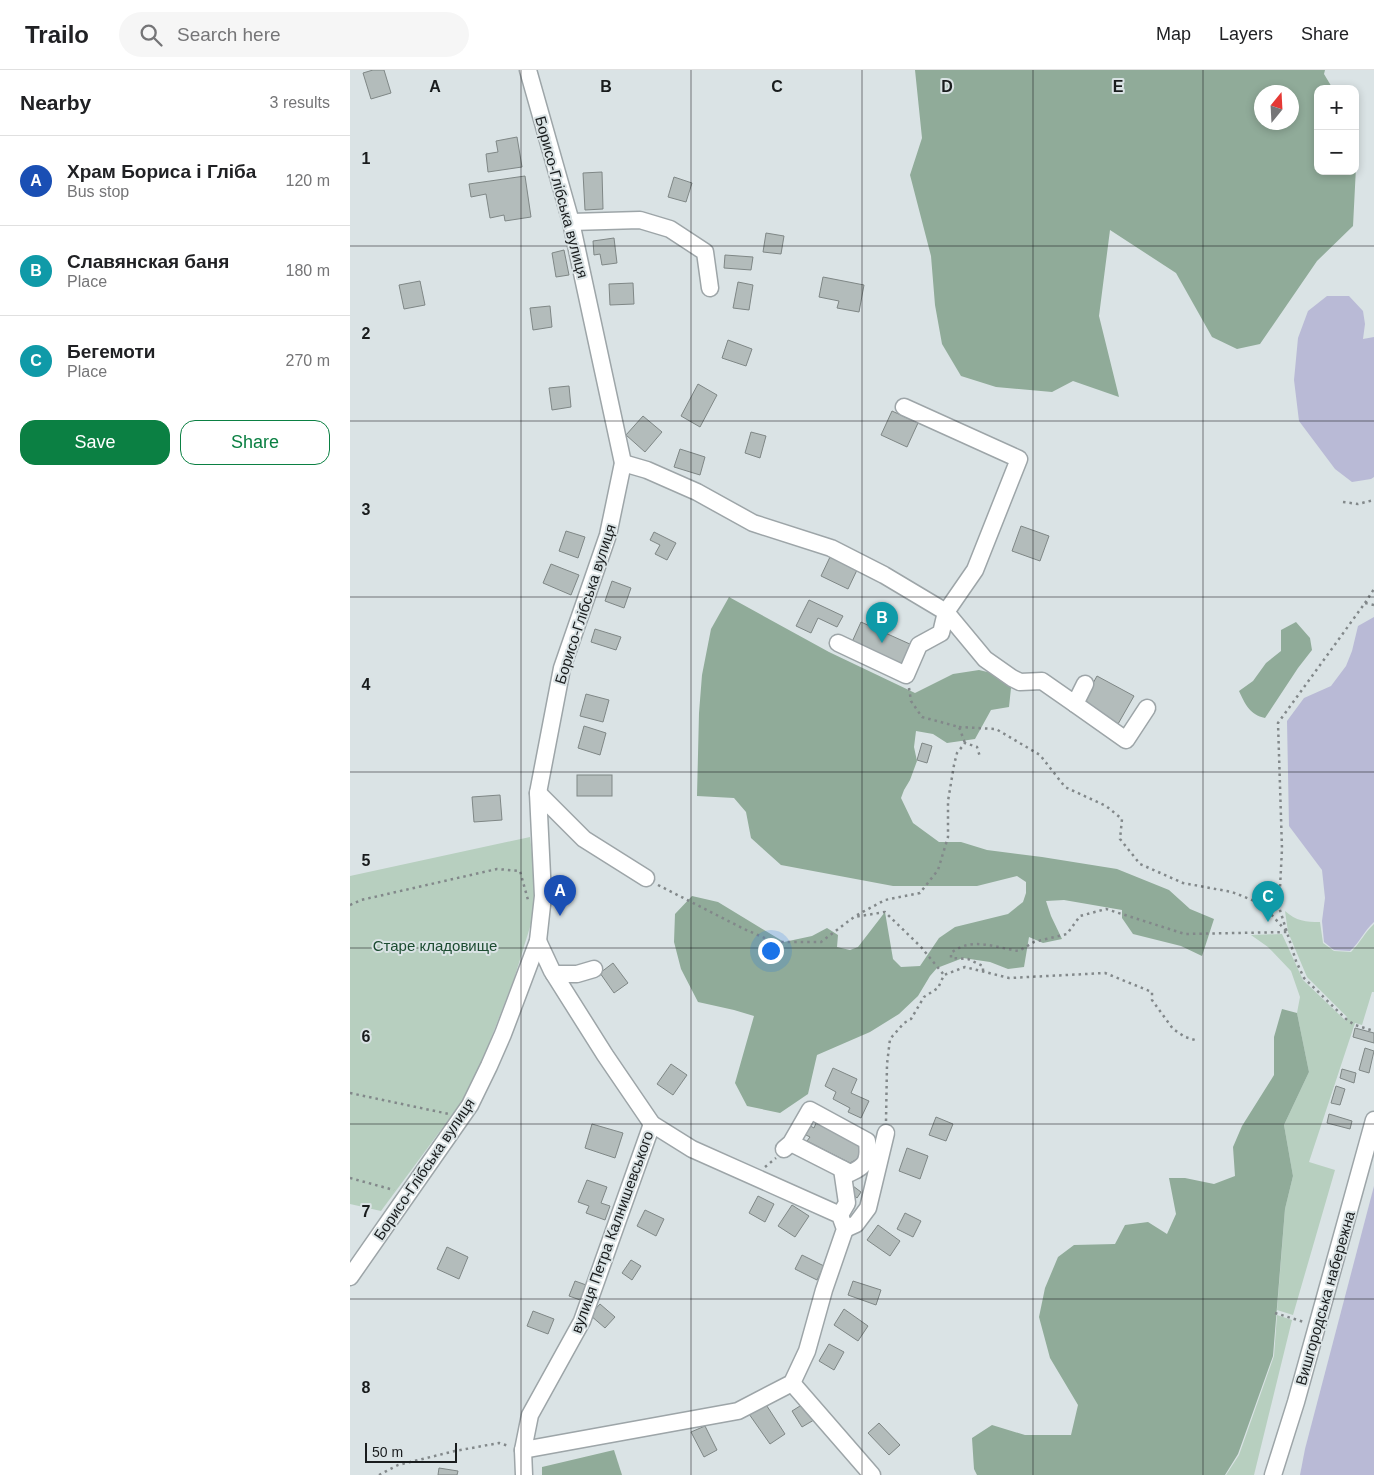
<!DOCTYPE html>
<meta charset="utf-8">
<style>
body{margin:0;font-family:Arial,sans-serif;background:#f6f6f6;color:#202124}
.controls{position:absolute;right:15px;top:15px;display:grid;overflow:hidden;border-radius:10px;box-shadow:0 2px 8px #0003}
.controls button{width:45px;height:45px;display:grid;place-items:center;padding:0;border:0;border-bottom:1px solid #e0e0e0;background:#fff;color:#202124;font:25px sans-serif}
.compass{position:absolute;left:904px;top:15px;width:45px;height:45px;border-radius:50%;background:#fff;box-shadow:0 2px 8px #0003;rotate:18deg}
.scale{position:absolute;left:15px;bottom:12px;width:92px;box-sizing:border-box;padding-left:5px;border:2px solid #191c1d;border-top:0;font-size:14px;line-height:18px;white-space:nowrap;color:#191c1d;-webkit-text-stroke:4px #dae3e5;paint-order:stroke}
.you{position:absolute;left:420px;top:880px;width:18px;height:18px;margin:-12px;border:4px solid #fff;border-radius:50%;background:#1a73e8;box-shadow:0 0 0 8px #1a73e833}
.badge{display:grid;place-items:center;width:32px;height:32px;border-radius:50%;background:#0b8043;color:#fff;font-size:16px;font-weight:700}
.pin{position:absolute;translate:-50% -41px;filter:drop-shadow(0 1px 2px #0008)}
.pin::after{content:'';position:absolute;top:26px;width:18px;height:15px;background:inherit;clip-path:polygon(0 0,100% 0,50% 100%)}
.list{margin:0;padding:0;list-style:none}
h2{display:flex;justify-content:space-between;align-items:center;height:65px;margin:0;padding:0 20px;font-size:21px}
h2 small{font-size:16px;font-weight:400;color:#757577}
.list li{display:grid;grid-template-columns:32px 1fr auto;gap:15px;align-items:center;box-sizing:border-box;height:90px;padding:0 20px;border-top:1px solid #e0e0e0}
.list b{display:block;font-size:19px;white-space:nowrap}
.list p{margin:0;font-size:16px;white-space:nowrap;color:#757577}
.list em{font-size:16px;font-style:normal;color:#757577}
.actions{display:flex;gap:10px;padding:15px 20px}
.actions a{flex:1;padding:11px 0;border:1px solid #0b8043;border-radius:15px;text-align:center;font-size:18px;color:#0b8043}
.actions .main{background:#0b8043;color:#fff}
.icon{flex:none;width:28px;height:28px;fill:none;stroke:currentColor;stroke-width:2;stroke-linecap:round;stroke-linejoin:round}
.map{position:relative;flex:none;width:1024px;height:1405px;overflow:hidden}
header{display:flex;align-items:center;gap:30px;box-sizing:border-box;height:70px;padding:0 25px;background:#fff;border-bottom:1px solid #e0e0e0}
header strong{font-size:24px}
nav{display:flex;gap:28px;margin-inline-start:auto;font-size:18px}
.search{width:350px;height:45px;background:#f6f6f6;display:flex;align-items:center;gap:12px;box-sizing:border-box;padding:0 18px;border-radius:28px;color:#757577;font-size:19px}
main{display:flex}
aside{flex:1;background:#fff}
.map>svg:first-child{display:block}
</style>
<header>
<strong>Trailo</strong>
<div class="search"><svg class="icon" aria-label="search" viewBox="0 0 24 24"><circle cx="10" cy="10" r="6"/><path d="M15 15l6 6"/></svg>Search here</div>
<nav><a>Map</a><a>Layers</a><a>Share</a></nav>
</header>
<main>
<aside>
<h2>Nearby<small>3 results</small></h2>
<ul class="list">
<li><span class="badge" style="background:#1a4fb4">A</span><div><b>Храм Бориса і Гліба</b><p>Bus stop</p></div><em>120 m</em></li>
<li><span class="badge" style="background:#0f9aa8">B</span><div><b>Славянская баня</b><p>Place</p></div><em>180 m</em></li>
<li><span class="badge" style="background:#0f9aa8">C</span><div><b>Бегемоти</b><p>Place</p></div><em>270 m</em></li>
</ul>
<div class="actions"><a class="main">Save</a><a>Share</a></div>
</aside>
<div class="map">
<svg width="1024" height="1405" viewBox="0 0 1024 1405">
<rect width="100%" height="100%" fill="#dae3e5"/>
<g fill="#b7cfbf">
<polygon points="180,767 188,831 164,909 133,989 113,1030 31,1141 0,1134 0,806"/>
<path d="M935 841C946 851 956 852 970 852L973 873 984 881 1001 882C1010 873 1015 862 1024 854V922H1022L1012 955 1005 953 959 1092 985 1100 943 1245 927 1240 935 1139 943 1106 934 1055 959 1002 947 943 950 927 941 901 918 877 901 865 932 864 953 910 996 951 997 947 957 907 938 862Z"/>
<polygon points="927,1245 942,1250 904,1405 876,1405 889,1385 924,1286"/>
</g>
<g fill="#90ab99" fill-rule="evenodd">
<path d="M565 0H975L974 4 983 19H968V101H1005V54L1008 58 1003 156 967 191 910 274 887 279 862 267 826 203 760 160 749 246 769 327 723 311 702 322 646 317 611 306 592 274 585 235 581 186 560 105 572 68ZM942 22V52H912V22Z"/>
<polygon points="379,527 479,582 565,623 603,604 629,600 650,605 661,618 659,637 641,640 625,669 597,673 583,664 566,661 564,677 567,691 560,710 554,720 551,728 563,753 589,772 611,772 637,780 692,787 767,799 819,820 840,839 864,849 852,886 831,876 783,864 772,848 772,840 714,830 696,831 701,846 712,869 693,873 679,867 674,897 658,899 640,892 613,888 587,898 580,906 568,926 549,944 520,962 467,985 458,1024 430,1043 397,1036 385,1013 404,946 384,940 348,932 331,899 324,872 325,844 342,826 368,832 434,872 462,866 477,858 488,865 487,877 500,880 508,877 535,842 543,889 551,897 570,896 589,868 605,857 658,844 673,832 676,823 676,812 667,806 627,816 543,816 431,795 401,768 396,742 384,728 347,726 349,643 352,605 361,559"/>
<path d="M946 552 960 568 962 580 948 598 915 648C900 645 895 634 889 621L903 611 916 593 931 581V560Z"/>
<polygon points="932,939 947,943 959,1002 934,1055 943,1106 935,1139 923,1286 888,1384 875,1405 627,1405 624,1399 622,1368 642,1355 675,1365 721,1365 728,1335 700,1288 689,1247 695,1218 708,1187 724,1175 765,1174 775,1155 798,1152 817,1164 826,1144 819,1108 835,1108 864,1114 885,1106 883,1077 892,1056 924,1005 924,967"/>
<polygon points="264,1380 272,1405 192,1405 192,1397"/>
</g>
<g fill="#b9bad6">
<polygon points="977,226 999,226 1013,241 1015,254 1013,269 1024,267 1024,407 1021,409 1002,412 985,399 949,351 944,310 948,268 958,241"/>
<path d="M1024 547V852C1014 861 1010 872 1000 881L984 880 974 872 972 851 975 828 972 800 939 756 937 651 954 628 981 616 996 596 1002 581 1008 556Z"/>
<polygon points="1024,1116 1024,1405 950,1405 955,1379"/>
</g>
<g fill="#b3bcbb" stroke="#7f8786">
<polygon points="23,0 34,0 41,23 21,29 13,3"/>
<polygon points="167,67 172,97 138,102 136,84 148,82 146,71"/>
<polygon points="252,102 253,139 235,140 233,103"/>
<polygon points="175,106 181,147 155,151 154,145 140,148 136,124 121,127 119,114"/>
<polygon points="324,107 342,113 336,132 318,127"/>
<polygon points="416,163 434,166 431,184 413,182"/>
<polygon points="264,168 267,193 252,195 250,184 244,185 243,171"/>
<polygon points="214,180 219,205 206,207 202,183"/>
<polygon points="375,185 403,187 401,200 374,198"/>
<polygon points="473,207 514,215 509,242 487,238 489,231 469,227"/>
<polygon points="70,211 75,235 54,239 49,215"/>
<polygon points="388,212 403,215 399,240 383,238"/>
<polygon points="283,213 284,234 260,235 259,214"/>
<polygon points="200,236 202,257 183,260 180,238"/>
<polygon points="378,270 402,279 396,296 372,288"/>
<polygon points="348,314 367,325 350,357 331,346"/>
<polygon points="219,316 221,337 202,340 199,318"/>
<polygon points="542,341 568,353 557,377 531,365"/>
<polygon points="293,346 312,362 295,382 276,365"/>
<polygon points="401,362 416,366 410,388 395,383"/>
<polygon points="330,379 355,387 350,405 324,397"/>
<polygon points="671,456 699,466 690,491 662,481"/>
<polygon points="216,461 235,467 228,488 209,481"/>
<polygon points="304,462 326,473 317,490 305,484 310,475 300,470"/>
<polygon points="480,487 507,500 498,519 471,506"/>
<polygon points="201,494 229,505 221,525 193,513"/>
<polygon points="262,511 281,518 274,538 255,531"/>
<polygon points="459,530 493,546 487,557 468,548 461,563 446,556"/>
<polygon points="511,552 562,575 553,595 502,572"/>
<polygon points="245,559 271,567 266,580 241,572"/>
<polygon points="747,606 784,626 768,654 731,635"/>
<polygon points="236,624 259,630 253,652 230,646"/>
<polygon points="234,656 256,663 250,685 228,678"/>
<polygon points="572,673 582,676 577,693 567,690"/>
<rect x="227" y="705" width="35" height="21"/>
<polygon points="150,725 152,750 124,752 122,727"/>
<polygon points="263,893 278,913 264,923 250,903"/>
<polygon points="1005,958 1024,963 1024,973 1003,967"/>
<polygon points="1015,978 1024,981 1019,1003 1009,1000"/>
<polygon points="321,994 337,1005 323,1025 307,1014"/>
<polygon points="483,998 507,1009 501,1023 519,1031 511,1048 498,1042 500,1038 483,1029 486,1022 475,1016"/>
<polygon points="992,999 1006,1003 1004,1013 990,1008"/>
<polygon points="986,1016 995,1019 990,1035 981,1033"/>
<polygon points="979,1044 1002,1051 1000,1059 977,1053"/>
<polygon points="586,1047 603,1054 596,1071 579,1065"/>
<polygon points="455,1053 464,1058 466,1053 509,1075 511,1081 507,1089 500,1093 457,1071 460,1067 450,1062"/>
<polygon points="242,1054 273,1063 265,1088 235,1078"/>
<polygon points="557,1078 578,1086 570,1109 549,1101"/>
<polygon points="237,1110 257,1117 251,1133 260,1136 255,1150 236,1143 239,1136 228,1132"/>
<polygon points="503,1116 511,1122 507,1128 499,1122"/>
<polygon points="408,1126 424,1134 415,1152 399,1143"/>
<polygon points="442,1135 459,1146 445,1167 428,1156"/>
<polygon points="295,1140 314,1149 306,1166 287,1156"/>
<polygon points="555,1143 571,1151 563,1167 547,1159"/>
<polygon points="528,1155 550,1171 540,1186 517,1170"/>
<polygon points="97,1177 118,1187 109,1209 87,1199"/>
<polygon points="452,1185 474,1196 467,1210 445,1199"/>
<polygon points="281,1190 291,1196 282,1210 272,1203"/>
<polygon points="225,1211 239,1216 233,1231 219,1226"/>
<polygon points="503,1211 531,1220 526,1235 498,1225"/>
<polygon points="250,1234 265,1247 255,1258 240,1245"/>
<polygon points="494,1239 518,1256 508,1271 484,1255"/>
<polygon points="183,1241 204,1249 198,1264 177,1256"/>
<polygon points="479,1274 494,1282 484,1300 469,1291"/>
<polygon points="458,1331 469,1347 452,1357 442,1341"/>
<polygon points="415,1333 435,1364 420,1374 399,1344"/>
<polygon points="529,1353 550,1375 539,1385 518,1363"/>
<polygon points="355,1356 367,1380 354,1387 341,1362"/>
<polygon points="89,1398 108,1401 107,1405 88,1405"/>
</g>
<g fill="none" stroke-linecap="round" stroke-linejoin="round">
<defs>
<g id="minor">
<polyline points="221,152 290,150 320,159 355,182 360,218"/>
<polyline points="273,393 297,400 347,422 403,453 481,478 534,505 596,542 625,500 669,389 554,337"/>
<polyline points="596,542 635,589 662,608 670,612 692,611 725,634 735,614"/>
<polyline points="488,573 556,605 569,575 591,563 596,542"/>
<polyline points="725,634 776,670 797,638"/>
<polyline points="188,723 234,769 296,808"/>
<polyline points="204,904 227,904 244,899"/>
<path d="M434 1079 441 1073 500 1103C517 1096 519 1090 517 1071L460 1040 441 1073"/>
<polyline points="490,1145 497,1133 492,1099"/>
<polyline points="495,1159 506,1154 518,1138 536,1063"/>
<polyline points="0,1207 120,1035 139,996 153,964 188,871 193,826 188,723 212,598 258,465 273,393 221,152 178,0"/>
<polyline points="442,1313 522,1405"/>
<polyline points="173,1380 388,1341 442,1313 457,1281 474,1220 495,1159 490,1145 342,1079 302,1054 255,985 202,901 188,871"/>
<polyline points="174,1405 173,1380 180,1345 232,1251 302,1054"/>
<polyline points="923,1405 946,1332 1024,1050"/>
</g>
</defs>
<use href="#minor" stroke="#9da5a8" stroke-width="19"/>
<g stroke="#82888a" stroke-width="2.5" stroke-dasharray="2.5 4" stroke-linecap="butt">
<polyline points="993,432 1008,434 1024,430"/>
<polyline points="1015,533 1024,519"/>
<polyline points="1024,535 1015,533 928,653 932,779 929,837 946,891 954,908 997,950 1005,955 1024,961"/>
<polyline points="559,618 561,631 572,647 609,657 615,673"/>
<polyline points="609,657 646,659 690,685 715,717 756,736 772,749 770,769 790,794 833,813 882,822 912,834 936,861"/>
<polyline points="308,815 394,859 424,872 471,872 504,847 535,842 571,877 594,905"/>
<polyline points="0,835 11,830 147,799 170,801 178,830"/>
<polyline points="507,845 535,830 570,823 588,800 598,767 598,731 604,695 607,683 615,673 627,677 630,687"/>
<path d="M633 901V896L618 889 601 888V883C622 866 646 878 669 881L684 872 717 864 730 846 756 839 835 864 937 862"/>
<polyline points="0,1023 99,1044"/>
<polyline points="536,1051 537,994 540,969 554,953 561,949 574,927 588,918 594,905 615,897 659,908 755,903 802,922 802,930 823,959 835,967 845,970"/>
<polyline points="415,1097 426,1088"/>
<polyline points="0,1108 44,1120"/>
<polyline points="925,1243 954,1252"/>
<polyline points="29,1405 48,1395 105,1381 149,1373 159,1376"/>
</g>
<use href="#minor" stroke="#fff" stroke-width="16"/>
</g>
<path fill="none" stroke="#191c1d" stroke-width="1" stroke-opacity="0.55" d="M171 0V1405M341 0V1405M512 0V1405M683 0V1405M853 0V1405M0 176H1024M0 351H1024M0 527H1024M0 702H1024M0 878H1024M0 1054H1024M0 1229H1024"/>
<g text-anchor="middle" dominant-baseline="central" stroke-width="4" stroke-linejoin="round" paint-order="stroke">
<g font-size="15" fill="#191c1d" stroke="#dae3e5">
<text transform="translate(212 127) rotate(75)">Борисо-Глібська вулиця</text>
<text transform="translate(235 534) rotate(-72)">Борисо-Глібська вулиця</text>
<text transform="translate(74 1099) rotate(-56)">Борисо-Глібська вулиця</text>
<text transform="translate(262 1162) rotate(-70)">вулиця Петра Калнишевського</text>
<text transform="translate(975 1228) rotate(-74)">Вишгородська набережна</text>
</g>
<g font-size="15" fill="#1b4b30" stroke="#dae3e5">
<text x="85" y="875">Старе кладовище</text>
</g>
</g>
<g font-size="16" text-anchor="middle" font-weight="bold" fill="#191c1d" stroke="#dae3e5" stroke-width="4" stroke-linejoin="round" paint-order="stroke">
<text x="85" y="22">A</text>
<text x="256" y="22">B</text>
<text x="427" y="22">C</text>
<text x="597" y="22">D</text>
<text x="768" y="22">E</text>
<text x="16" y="94">1</text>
<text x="16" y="269">2</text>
<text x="16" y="445">3</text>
<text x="16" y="620">4</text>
<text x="16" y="796">5</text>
<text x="16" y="972">6</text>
<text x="16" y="1147">7</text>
<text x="16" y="1323">8</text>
</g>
</svg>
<div class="controls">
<button>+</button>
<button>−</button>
</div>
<svg class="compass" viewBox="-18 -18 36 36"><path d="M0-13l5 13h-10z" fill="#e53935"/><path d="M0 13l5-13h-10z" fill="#757577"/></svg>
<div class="scale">50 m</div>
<div class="you"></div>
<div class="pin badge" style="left:210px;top:846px;background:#1a4fb4">A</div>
<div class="pin badge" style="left:532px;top:573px;background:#0f9aa8">B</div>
<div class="pin badge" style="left:918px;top:852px;background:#0f9aa8">C</div>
</div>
</main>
